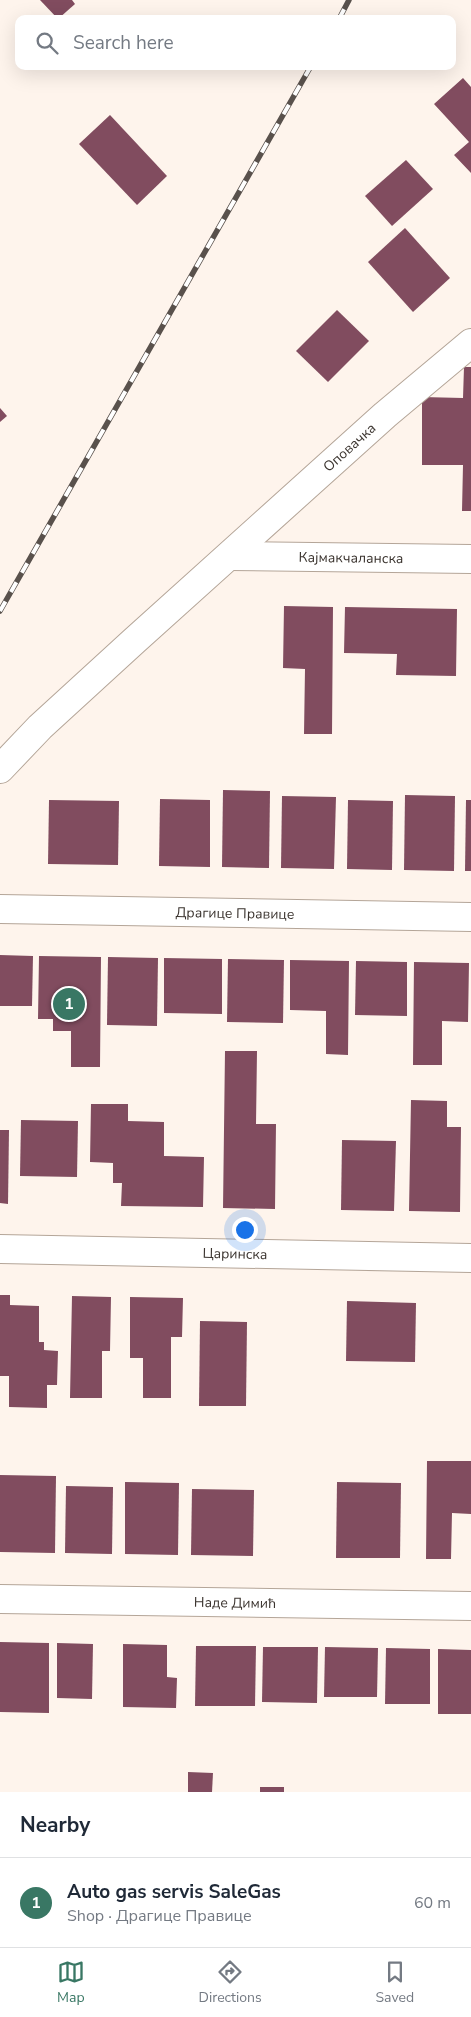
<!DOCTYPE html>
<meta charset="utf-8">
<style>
body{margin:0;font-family:"Nunito Sans",sans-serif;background:#f2f2f3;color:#1f2937}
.you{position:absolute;left:244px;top:1229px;width:18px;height:18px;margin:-12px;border:4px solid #fff;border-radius:50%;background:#1a73e8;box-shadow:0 0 0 8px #1a73e833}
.badge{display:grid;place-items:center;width:32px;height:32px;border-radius:50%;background:#397764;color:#fff;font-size:16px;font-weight:700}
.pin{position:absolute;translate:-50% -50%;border:2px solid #fff;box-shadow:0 1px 5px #0006}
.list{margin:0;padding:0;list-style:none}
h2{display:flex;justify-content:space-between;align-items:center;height:65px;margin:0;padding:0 20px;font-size:21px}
h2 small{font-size:16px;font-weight:400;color:#747a83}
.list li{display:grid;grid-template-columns:32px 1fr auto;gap:15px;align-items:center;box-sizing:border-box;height:90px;padding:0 20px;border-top:1px solid #e0e1e3}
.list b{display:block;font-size:19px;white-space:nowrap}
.list p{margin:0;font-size:16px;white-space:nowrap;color:#747a83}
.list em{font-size:16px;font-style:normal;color:#747a83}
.icon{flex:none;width:28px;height:28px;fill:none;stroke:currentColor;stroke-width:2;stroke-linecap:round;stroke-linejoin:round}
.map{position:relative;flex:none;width:471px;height:1792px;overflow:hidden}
.search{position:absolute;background:#fff;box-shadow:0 5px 20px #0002;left:15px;right:15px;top:15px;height:55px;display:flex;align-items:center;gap:12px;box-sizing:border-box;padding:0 18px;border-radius:10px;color:#747a83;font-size:19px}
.sheet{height:155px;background:#fff}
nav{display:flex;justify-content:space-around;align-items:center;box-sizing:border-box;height:70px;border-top:1px solid #e0e1e3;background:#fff;font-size:14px;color:#747a83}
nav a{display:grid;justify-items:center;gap:2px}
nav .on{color:#397764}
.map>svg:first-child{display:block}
</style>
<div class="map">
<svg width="471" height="1792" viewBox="0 0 471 1792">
<rect width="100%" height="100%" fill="#fef4ec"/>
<g fill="#814c5f">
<polygon points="40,0 72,0 75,4 58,19"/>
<polygon points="463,78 471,87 471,173 454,155 469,142 434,104"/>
<polygon points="110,115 167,176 137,205 79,144"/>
<polygon points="406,160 433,189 392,226 365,196"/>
<polygon points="405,228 450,278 413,312 368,262"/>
<polygon points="337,310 369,341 328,382 296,351"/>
<polygon points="464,367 471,367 471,511 462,511 463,465 422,465 422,397 463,398"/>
<polygon points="0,408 7,416 0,422"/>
<polygon points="284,606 333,607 332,734 304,734 305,669 283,668"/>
<polygon points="345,607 457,609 456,676 396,675 397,654 344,653"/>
<polygon points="223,790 270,791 269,868 222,867"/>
<polygon points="405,795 455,796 454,871 404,870"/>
<polygon points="282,796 336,797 334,869 281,868"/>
<polygon points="160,799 210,800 210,867 159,866"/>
<polygon points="49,800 119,801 118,865 48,864"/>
<polygon points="348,800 393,801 392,870 347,869"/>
<polygon points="466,800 471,800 471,871 465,871"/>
<polygon points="0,955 33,956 32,1006 0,1006"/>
<polygon points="39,956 101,957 100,1067 71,1067 71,1031 53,1031 53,1019 38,1019"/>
<polygon points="108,957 158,958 157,1026 107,1025"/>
<polygon points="164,958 222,959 222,1014 164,1013"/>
<polygon points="228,959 284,960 283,1023 227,1022"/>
<polygon points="290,960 349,961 348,1055 326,1054 326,1011 290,1010"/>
<polygon points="356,961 407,962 407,1016 355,1015"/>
<polygon points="414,962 469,963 468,1022 442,1021 442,1065 413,1065"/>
<polygon points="225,1051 257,1051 256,1124 276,1124 275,1209 223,1208"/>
<polygon points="411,1100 447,1101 447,1127 461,1127 460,1212 409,1211"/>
<polygon points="91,1104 128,1104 128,1121 164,1122 164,1156 204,1157 203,1207 121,1206 122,1183 113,1183 113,1163 90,1162"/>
<polygon points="21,1120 78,1121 77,1177 20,1176"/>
<polygon points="0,1130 9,1130 8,1204 0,1203"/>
<polygon points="342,1140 396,1141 394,1211 341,1210"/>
<polygon points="0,1295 10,1295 10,1305 39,1306 39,1342 44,1342 44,1350 58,1351 57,1385 47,1385 47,1408 9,1407 9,1376 0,1376"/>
<polygon points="72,1296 111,1297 110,1351 102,1351 102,1398 70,1398"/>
<polygon points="130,1297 183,1298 182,1337 171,1337 171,1398 143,1398 143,1358 130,1358"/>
<polygon points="347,1301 416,1303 415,1362 346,1361"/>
<polygon points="200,1321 247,1322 246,1406 199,1406"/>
<polygon points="427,1461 471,1461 471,1514 452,1513 451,1559 426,1559"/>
<polygon points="0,1475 56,1476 55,1553 0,1552"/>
<polygon points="125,1482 179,1483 178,1555 125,1554"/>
<polygon points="337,1482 401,1483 400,1558 336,1558"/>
<polygon points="66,1486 113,1487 112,1554 65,1553"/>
<polygon points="192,1489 254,1490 253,1556 191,1555"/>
<polygon points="0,1642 49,1643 49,1713 0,1712"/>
<polygon points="57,1643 93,1644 92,1699 57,1698"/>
<polygon points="123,1644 167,1645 167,1677 177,1678 176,1708 123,1707"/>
<polygon points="196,1646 256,1646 255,1706 195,1706"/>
<polygon points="263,1647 318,1647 317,1703 262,1702"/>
<polygon points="325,1647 378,1648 377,1697 324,1697"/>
<polygon points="386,1648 430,1649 430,1704 385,1704"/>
<polygon points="438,1649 471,1650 471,1714 438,1714"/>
<polygon points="188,1772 213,1773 212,1792 188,1792"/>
<rect x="260" y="1787" width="24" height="5"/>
</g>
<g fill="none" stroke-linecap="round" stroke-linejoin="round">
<defs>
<g id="street">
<path id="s1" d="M231 556 471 559"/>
<path id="s2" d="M0 769 40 727 134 641 385 415 471 343"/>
<path id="s3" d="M0 909 471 917"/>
<path id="s4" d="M0 1249 471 1258"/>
<path id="s5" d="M0 1599 471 1606"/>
</g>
</defs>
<use href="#street" stroke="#b4a598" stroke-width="30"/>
<use href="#street" stroke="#fff" stroke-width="28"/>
<defs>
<g id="rail">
<polyline points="339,19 349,0"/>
<polyline points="0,611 311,66"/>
</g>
</defs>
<use href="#rail" stroke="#59514c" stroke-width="5.5"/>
<use href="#rail" stroke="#fff" stroke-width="4" stroke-dasharray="11" stroke-linecap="butt"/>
</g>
<g text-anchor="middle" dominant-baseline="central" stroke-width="5" stroke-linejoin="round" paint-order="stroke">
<g font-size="14" fill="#3b342f" stroke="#fff">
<text stroke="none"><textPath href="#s2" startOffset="475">Оповачка</textPath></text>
<text stroke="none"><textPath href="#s1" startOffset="120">Кајмакчаланска</textPath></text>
<text stroke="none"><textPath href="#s3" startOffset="235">Драгице Правице</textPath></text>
<text stroke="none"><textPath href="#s4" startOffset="235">Царинска</textPath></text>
<text stroke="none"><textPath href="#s5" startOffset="235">Наде Димић</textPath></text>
</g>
</g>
</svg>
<div class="you"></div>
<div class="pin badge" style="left:69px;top:1004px">1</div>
<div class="search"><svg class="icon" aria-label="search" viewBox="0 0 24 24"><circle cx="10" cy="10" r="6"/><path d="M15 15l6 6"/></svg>Search here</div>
</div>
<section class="sheet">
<h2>Nearby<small></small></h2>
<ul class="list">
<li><span class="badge">1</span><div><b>Auto gas servis SaleGas</b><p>Shop · Драгице Правице</p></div><em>60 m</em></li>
</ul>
</section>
<nav>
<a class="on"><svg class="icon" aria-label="map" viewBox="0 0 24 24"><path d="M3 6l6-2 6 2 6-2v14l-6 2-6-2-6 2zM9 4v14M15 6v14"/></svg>Map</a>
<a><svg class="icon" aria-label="directions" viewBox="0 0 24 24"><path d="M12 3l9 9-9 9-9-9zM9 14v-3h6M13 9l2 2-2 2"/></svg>Directions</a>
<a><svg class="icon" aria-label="saved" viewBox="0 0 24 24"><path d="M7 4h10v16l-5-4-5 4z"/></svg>Saved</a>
</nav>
